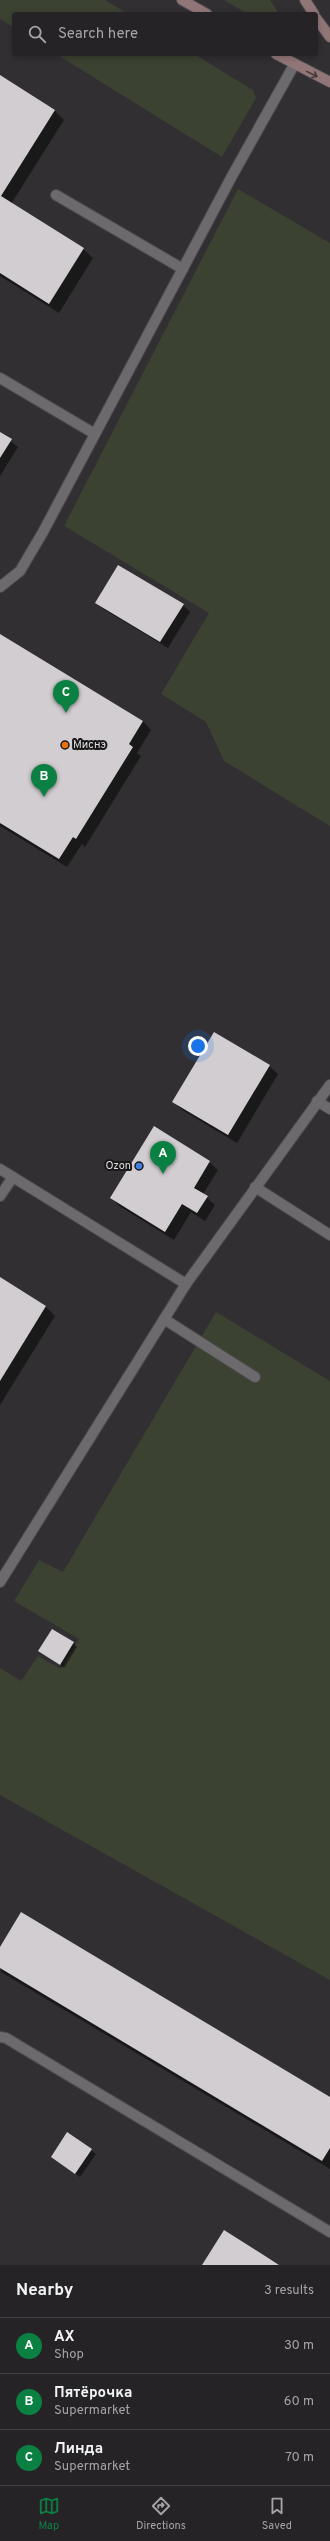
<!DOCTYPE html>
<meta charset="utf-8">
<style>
body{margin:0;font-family:Overpass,sans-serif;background:#2e2b2e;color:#f1f3f6}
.you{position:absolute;left:198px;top:1046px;width:14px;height:14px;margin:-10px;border:3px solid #fff;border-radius:50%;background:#1a73e8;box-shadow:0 0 0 6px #1a73e833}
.badge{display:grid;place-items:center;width:26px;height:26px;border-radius:50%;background:#0b8043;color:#fff;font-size:13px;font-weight:700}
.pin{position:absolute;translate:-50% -33px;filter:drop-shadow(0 1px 2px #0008)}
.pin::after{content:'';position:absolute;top:21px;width:14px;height:12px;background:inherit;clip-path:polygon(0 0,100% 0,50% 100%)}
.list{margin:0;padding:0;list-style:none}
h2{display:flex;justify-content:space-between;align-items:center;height:52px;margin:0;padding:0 16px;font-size:17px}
h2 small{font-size:13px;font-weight:400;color:#a4a4a7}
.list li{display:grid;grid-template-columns:26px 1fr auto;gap:12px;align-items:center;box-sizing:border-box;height:56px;padding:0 16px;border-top:1px solid #424043}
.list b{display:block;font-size:15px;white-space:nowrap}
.list p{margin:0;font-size:13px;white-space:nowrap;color:#a4a4a7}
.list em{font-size:13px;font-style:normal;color:#a4a4a7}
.icon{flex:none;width:22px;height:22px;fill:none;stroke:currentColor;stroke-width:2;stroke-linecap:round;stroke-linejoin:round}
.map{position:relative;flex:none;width:330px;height:2265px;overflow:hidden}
.search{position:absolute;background:#262326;box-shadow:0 2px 6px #0003;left:12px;right:12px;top:12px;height:44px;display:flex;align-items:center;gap:10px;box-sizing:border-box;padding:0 14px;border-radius:4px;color:#a4a4a7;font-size:15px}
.sheet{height:220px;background:#262326}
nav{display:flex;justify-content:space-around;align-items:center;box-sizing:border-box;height:56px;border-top:1px solid #424043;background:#262326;font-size:11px;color:#a4a4a7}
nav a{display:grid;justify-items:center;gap:2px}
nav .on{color:#0b8043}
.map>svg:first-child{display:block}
</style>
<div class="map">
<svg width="330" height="2265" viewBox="0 0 330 2265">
<rect width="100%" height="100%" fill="#322f32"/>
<g fill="#3b4231">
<polygon points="0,0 105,0 128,14 14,14 14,28 0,19"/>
<polygon points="224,0 270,0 279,14 248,14"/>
<polygon points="56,54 194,54 253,90 256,98 222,157"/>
<polygon points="238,189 330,243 330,826 224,761 206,722 161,694 209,613 64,526"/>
<polygon points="216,1312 330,1381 330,1980 0,1795 0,1668 21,1681 38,1656 61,1669 79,1639 14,1601 39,1560 63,1572"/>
</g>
<g fill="#0007">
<polygon points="0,76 55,111 64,120 11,204 83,249 93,258 59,313 0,276"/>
<polygon points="0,433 18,447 0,476"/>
<polygon points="96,602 183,605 190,612 168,648 103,609"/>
<polygon points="0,635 143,721 151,730 137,753 141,756 85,847 82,844 67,867 0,826"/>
<polygon points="269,1066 278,1074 237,1143 182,1110 173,1101"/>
<polygon points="209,1162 218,1170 203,1194 215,1205 205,1221 191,1212 174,1240 119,1206 111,1197"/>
<polygon points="0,1279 46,1307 55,1316 0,1405"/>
<polygon points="73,1643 77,1647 64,1668 39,1651"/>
<polygon points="0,1949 330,2098 330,2169 1,1972"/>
<polygon points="68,2134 96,2154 80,2177 52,2157"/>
</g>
<g fill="#d2cdd0">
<polygon points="0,75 55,110 1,196 84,248 49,304 0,273"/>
<polygon points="0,432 12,439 0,458"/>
<polygon points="118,565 184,604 160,642 95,603"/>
<polygon points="0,634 143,721 129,744 133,747 76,839 73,837 59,859 0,823"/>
<polygon points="214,1032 270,1065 228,1135 172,1102"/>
<polygon points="154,1126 210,1161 194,1188 208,1196 197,1213 182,1204 165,1232 110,1198"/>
<polygon points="0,1277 46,1306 0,1381"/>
<polygon points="52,1629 74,1642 60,1665 38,1651"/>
<polygon points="21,1912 330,2097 330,2148 322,2161 0,1968 0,1947"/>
<polygon points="67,2132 92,2149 75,2174 51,2157"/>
<polygon points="224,2230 262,2254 279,2265 202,2265"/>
</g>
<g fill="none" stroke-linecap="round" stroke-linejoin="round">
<defs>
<g id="lane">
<polyline points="56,195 183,269"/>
<polyline points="0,378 95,434"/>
<polyline points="0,587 20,571 43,532 232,176 294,65"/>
<polyline points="317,1101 330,1109"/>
<polyline points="0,1196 13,1177"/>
<polyline points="164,1319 255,1377"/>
<polyline points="0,1582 186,1284"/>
<polyline points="0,2037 6,2038 330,2232"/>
</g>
<g id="street">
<polyline points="0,1169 186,1284 330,1085"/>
<polyline points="255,1187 330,1235"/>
</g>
<g id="secondary">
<polyline points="182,0 207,14"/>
<polyline points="305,0 314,14"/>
<polyline points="316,18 330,37"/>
<polyline points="276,54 330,82"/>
</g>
</defs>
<use href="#lane" stroke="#4d4a4d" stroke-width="12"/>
<use href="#street" stroke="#4d4a4d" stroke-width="12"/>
<use href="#secondary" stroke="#4d4a4d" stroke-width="12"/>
<use href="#lane" stroke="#6d6a6d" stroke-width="10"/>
<use href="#street" stroke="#6d6a6d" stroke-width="10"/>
<use href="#secondary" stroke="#917678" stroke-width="10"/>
</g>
<defs><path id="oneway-shaft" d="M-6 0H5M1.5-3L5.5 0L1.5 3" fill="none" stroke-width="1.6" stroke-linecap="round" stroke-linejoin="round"/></defs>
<use stroke="#43393a" href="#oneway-shaft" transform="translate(312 74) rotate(26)"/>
<circle fill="#e8710a" stroke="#191819" stroke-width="1.5" cx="65" cy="745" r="4"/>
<circle fill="#3f7fe0" stroke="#191819" stroke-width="1.5" cx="139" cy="1166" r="4"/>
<g text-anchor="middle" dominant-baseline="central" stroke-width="4" stroke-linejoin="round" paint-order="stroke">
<g font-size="11" fill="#dedcde" stroke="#191819" text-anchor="start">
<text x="73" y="745">Миснэ</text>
<text x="131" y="1166" text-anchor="end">Ozon</text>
</g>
</g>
</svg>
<div class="you"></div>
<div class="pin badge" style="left:163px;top:1174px">A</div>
<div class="pin badge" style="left:44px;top:797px">B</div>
<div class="pin badge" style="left:66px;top:713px">C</div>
<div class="search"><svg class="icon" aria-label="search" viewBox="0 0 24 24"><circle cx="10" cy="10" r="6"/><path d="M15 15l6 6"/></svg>Search here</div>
</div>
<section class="sheet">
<h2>Nearby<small>3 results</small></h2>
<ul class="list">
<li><span class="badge">A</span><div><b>АХ</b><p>Shop</p></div><em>30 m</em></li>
<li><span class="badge">B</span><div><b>Пятёрочка</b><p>Supermarket</p></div><em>60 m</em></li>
<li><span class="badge">C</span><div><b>Линда</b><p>Supermarket</p></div><em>70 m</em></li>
</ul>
</section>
<nav>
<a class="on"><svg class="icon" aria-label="map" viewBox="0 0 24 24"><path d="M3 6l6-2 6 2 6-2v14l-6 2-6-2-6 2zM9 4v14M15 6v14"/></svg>Map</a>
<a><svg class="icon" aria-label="directions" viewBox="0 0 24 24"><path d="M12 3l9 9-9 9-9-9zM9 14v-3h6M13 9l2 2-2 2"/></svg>Directions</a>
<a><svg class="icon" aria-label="saved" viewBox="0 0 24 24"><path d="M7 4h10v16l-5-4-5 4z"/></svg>Saved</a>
</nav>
